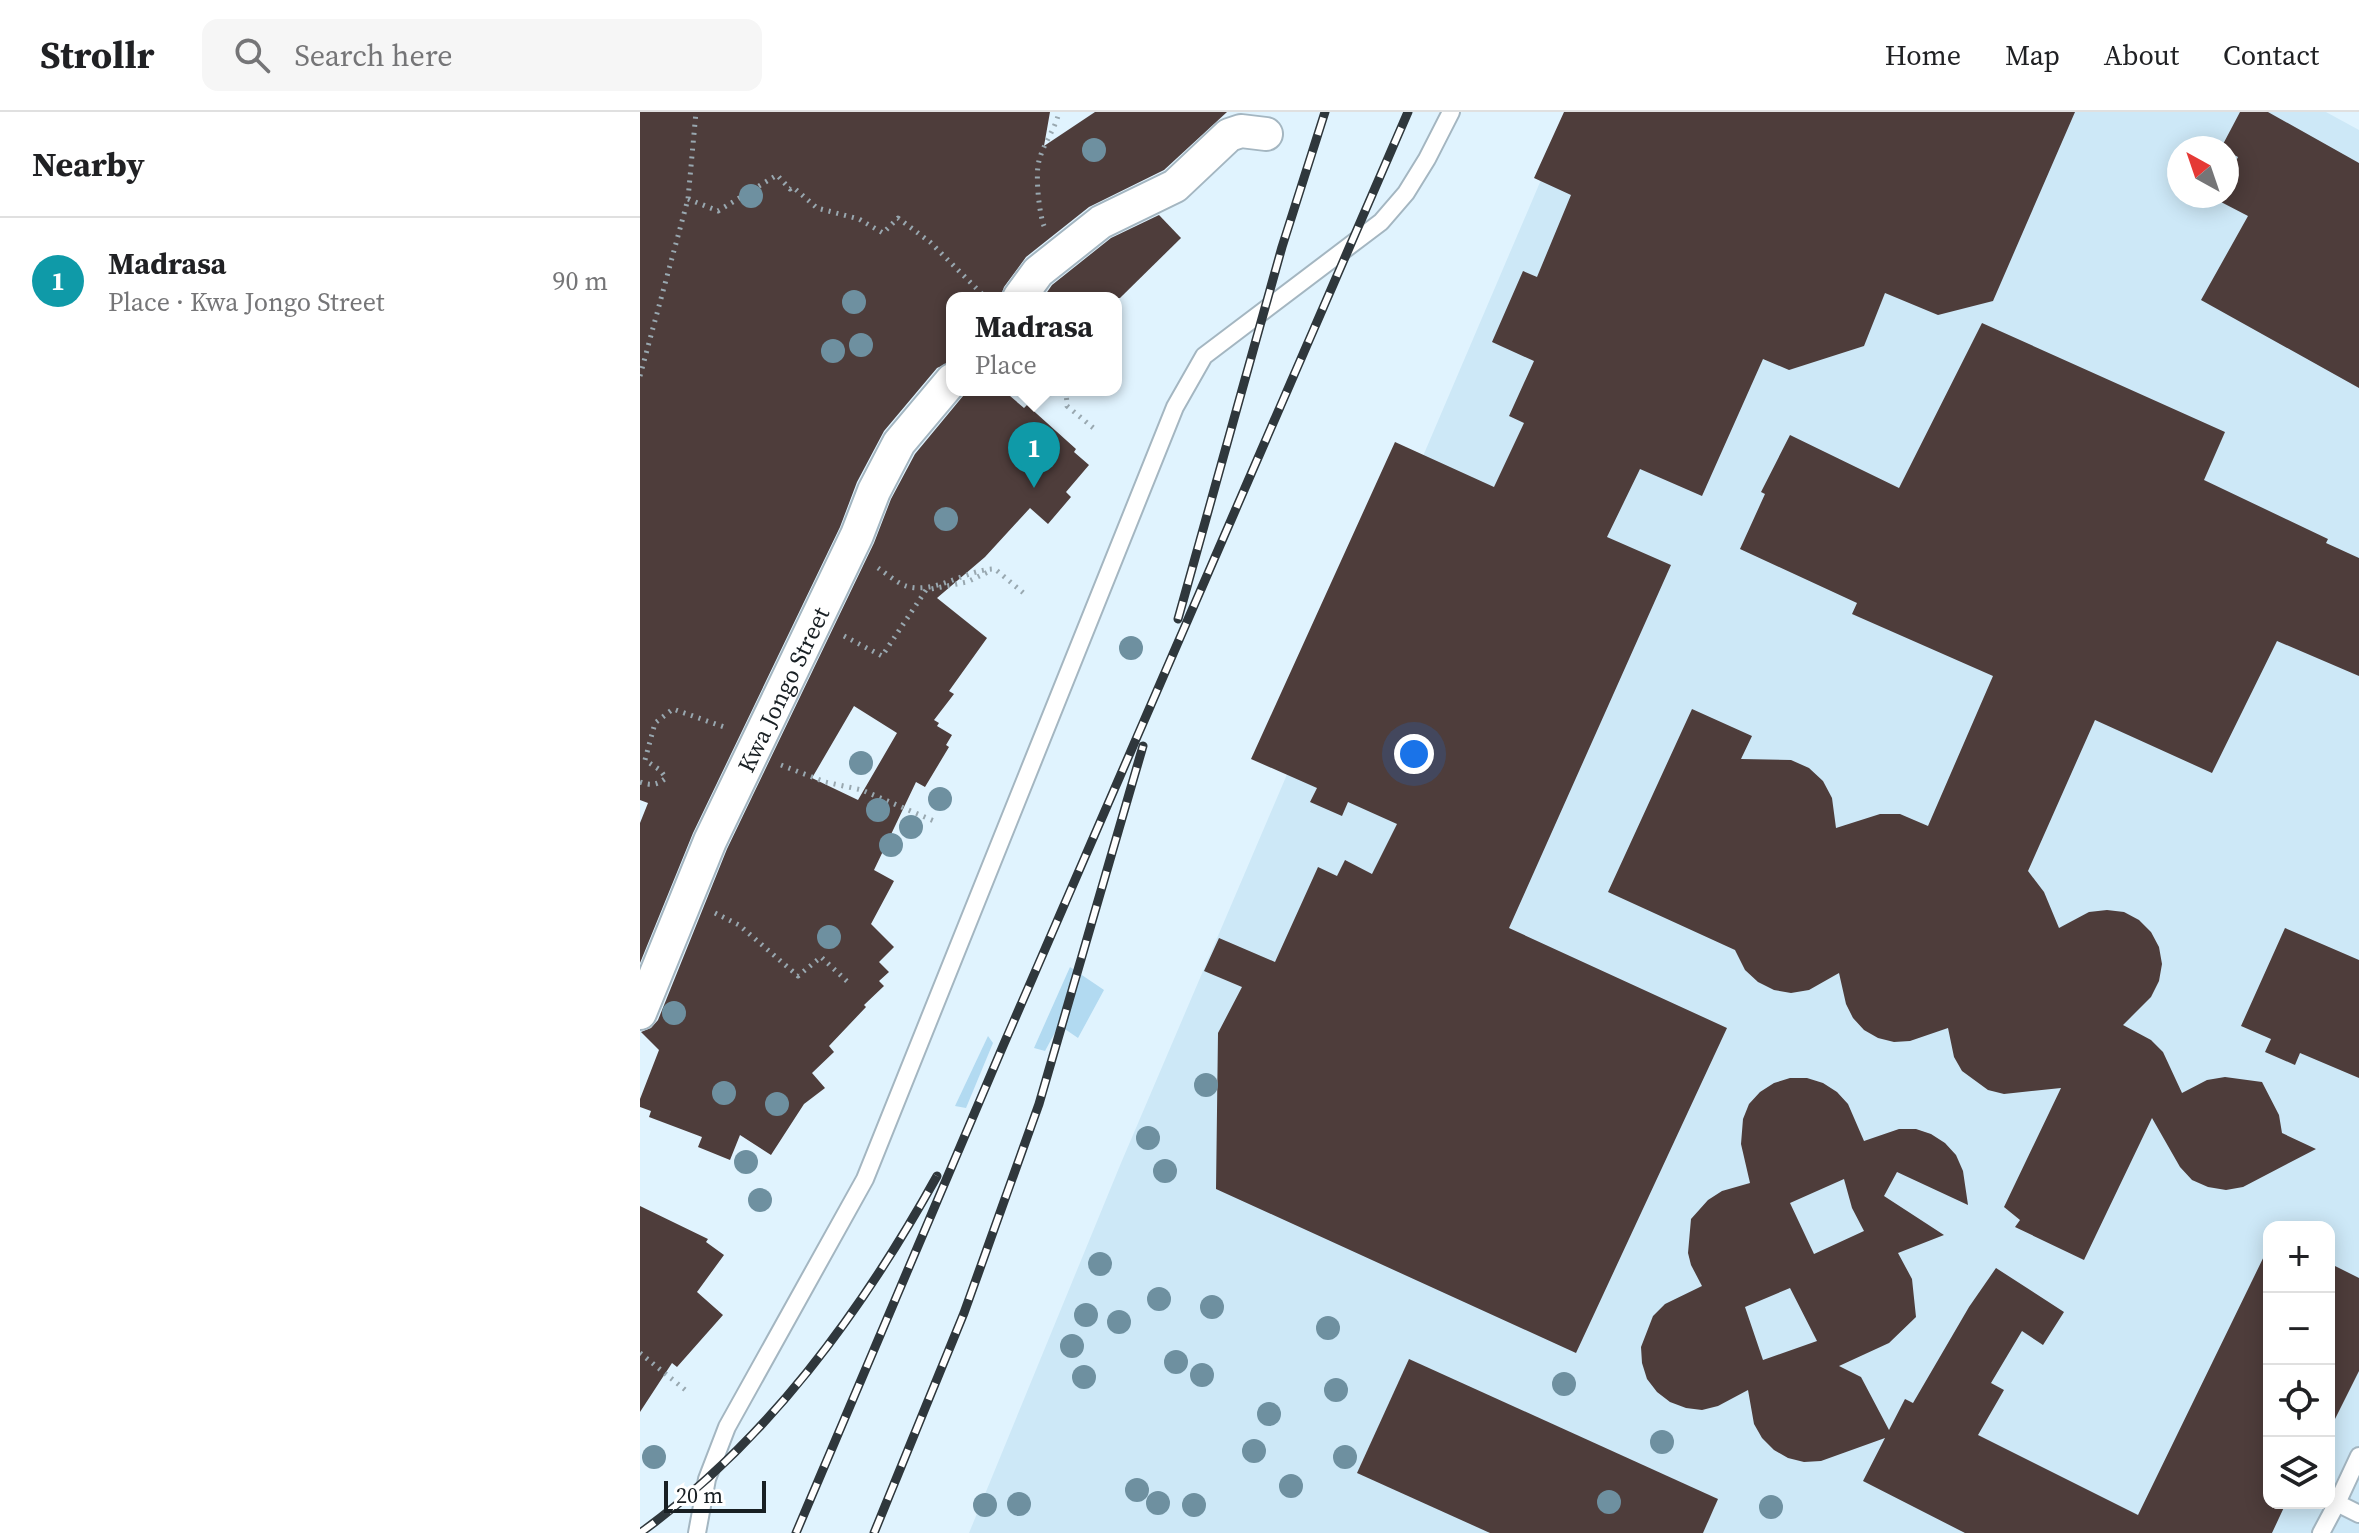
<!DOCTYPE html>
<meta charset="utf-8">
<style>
body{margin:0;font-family:"Source Serif 4",serif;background:#f6f6f6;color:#202124}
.controls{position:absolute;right:24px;bottom:24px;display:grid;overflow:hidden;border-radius:16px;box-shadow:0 4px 20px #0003}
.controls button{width:72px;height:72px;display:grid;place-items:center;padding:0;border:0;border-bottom:2px solid #e0e0e0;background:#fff;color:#202124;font:40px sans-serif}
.compass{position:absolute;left:1527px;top:24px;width:72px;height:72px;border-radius:50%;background:#fff;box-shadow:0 4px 20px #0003;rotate:320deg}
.scale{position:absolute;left:24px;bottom:20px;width:102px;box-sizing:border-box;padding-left:8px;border:4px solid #181f23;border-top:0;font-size:22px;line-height:28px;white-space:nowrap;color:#181f23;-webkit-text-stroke:6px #fff;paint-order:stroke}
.you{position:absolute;left:774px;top:642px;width:28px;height:28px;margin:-20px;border:6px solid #fff;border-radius:50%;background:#1a73e8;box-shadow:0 0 0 12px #1a73e833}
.badge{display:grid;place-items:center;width:52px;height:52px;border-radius:50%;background:#0b8043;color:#fff;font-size:26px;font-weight:700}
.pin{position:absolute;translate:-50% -66px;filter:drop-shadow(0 2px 4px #0008)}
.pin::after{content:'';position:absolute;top:42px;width:28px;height:24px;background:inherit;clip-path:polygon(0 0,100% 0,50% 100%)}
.popup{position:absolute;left:306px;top:180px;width:176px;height:104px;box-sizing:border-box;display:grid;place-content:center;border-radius:16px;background:#fff;filter:drop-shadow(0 2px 6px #0005);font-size:26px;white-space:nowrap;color:#757577}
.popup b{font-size:30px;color:#202124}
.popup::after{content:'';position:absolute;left:50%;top:100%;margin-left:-16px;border:16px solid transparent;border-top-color:#fff}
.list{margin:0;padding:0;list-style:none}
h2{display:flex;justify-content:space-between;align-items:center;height:104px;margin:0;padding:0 32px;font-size:34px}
h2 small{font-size:26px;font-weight:400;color:#757577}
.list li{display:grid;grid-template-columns:52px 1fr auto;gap:24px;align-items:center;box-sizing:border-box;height:128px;padding:0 32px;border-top:2px solid #e0e0e0}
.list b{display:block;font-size:30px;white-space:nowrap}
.list p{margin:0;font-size:26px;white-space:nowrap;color:#757577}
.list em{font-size:26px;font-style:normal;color:#757577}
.icon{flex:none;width:44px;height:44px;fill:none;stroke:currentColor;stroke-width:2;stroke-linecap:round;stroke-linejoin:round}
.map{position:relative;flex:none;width:1719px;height:1421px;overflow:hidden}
header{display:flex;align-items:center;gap:48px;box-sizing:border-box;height:112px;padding:0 40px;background:#fff;border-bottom:2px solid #e0e0e0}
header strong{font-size:38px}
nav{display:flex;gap:44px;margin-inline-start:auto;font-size:28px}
.search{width:560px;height:72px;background:#f6f6f6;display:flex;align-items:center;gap:20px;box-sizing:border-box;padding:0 28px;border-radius:16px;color:#757577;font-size:30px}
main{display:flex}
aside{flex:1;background:#fff}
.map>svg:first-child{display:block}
</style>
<header>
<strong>Strollr</strong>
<div class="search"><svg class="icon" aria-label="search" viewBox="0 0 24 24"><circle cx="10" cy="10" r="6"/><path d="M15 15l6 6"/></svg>Search here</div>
<nav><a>Home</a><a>Map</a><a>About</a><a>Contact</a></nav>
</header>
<main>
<aside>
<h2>Nearby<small></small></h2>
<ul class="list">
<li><span class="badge" style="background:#0f9aa8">1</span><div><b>Madrasa</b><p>Place · Kwa Jongo Street</p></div><em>90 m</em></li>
</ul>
</aside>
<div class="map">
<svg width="1719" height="1421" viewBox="0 0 1719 1421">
<rect width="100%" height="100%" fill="#e0f3fe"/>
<path fill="#cde8f7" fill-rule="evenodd" d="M930 0H1686L1719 18V1421H329L481 1051ZM1539 36H1587V84H1539ZM1629 1115H1689V1391H1629Z"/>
<g fill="#b2daf1">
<polygon points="430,855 464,878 438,926 419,913 405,939 394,936"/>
<polygon points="348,924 353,931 326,996 315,994"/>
</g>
<g fill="#4e3d3b" fill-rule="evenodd">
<polygon points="0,0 410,0 404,34 455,0 587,0 524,58 449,95 386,145 364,175 360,186 312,186 312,249 297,256 244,319 217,370 200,415 53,721 0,851 0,711 8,691 0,688"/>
<polygon points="924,0 1435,0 1353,189 1298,203 1245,181 1224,234 1149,258 1123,247 1062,384 1000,357 967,425 1031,453 869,816 1087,916 936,1241 576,1077 578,921 602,875 564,859 579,826 635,850 678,755 697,764 705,748 732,762 757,712 708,690 702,704 670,690 677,676 611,647 755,330 854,375 884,311 869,304 894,249 852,230 883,159 897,165 931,83 894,66"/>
<polygon points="1600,0 1628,0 1719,51 1719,276 1561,188 1608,104 1581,90 1584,84 1587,84 1587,78 1595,64 1590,61 1598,45 1587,39 1587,36 1581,36"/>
<polygon points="519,103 541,126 480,186 403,186 412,173 471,126"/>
<polygon points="1342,211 1585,320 1564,368 1688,427 1686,431 1719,446 1719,564 1637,529 1572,661 1455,608 1388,759 1404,780 1419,816 1449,800 1467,798 1484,800 1499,808 1511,820 1519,835 1522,852 1519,869 1511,885 1483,913 1511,928 1523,940 1542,981 1567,968 1585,965 1622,970 1639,1003 1642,1021 1676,1037 1603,1075 1586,1078 1568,1075 1552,1068 1540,1055 1512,1006 1444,1148 1375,1115 1380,1108 1364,1095 1421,976 1364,982 1348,978 1322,959 1314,945 1308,916 1270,929 1254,930 1238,926 1224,918 1213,906 1206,892 1199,861 1169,878 1151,881 1134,878 1118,870 1105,858 1095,838 968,780 1052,597 1112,624 1101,647 1151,648 1169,656 1183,669 1192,686 1196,716 1240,702 1260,702 1288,714 1353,564 1212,502 1217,491 1100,437 1125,382 1121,380 1150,323 1259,376"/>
<path d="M328 278H363L384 296 387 293 436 337 434 340 449 353 426 380 431 385 408 412 390 396 345 445 297 486 347 526 309 579 314 582 294 608 299 611 297 614 312 623 306 633 309 635 285 675 276 670 234 758 254 769 231 812 254 835 239 850 249 860 239 869 244 874 224 893 226 895 189 934 194 940 172 961 185 976 164 992 131 1043 100 1023 90 1048 58 1035 62 1025 9 1005 11 999 0 995V987L19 938 1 920 11 916 18 908 87 737 234 431 251 387 275 342ZM214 594 257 621 218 688 172 666Z"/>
<polygon points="1645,816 1719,848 1719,966 1660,941 1655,953 1625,940 1631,927 1601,914"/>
<path d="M1150 966H1167L1183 971 1197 980 1208 992 1224 1029 1259 1017H1276L1291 1022 1305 1031 1316 1043 1323 1059 1328 1093 1257 1060 1244 1084 1304 1123 1258 1141 1272 1167 1276 1205 1249 1231 1199 1254 1221 1265 1249 1318 1265 1287 1273 1291 1329 1195 1356 1156 1424 1200 1403 1233 1382 1219 1351 1271 1364 1278 1338 1323 1498 1403 1629 1134V1391H1646L1632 1421H1325L1223 1369 1245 1326 1181 1349 1164 1350 1148 1346 1134 1338 1122 1326 1114 1312 1108 1278 1078 1294 1062 1298 1046 1296 1030 1290 1017 1280 1007 1267 1002 1251 1001 1235 1013 1204 1025 1192 1062 1174 1051 1153 1048 1141 1051 1107 1068 1088 1082 1079 1110 1071 1101 1032 1103 1007 1109 992 1120 980 1134 971ZM1204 1067 1212 1096 1224 1119 1174 1142 1150 1091ZM1150 1176 1177 1229 1123 1248 1105 1195Z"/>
<polygon points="0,1094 68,1127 66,1130 84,1143 57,1180 83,1203 37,1255 32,1251 0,1300"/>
<polygon points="1689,1151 1719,1166 1719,1259 1689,1319"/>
<polygon points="769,1247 1078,1387 1063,1421 850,1421 717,1361"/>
</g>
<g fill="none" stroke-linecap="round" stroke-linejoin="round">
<defs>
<g id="lane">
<polyline points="1719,1344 1697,1391 1719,1402"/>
<polyline points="57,1421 67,1367 87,1315 225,1067 535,295 564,244 741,110 766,81 787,47 811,0"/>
<polyline points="1681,1421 1697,1391"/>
</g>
<g id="street">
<polyline points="379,186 398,160 461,110 535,74 589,23 601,19 626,22"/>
<path id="s1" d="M0 901 70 729 217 423 234 379 259 331 312 268"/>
</g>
</defs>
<use href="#lane" stroke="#a4b6c1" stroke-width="20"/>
<use href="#street" stroke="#a4b6c1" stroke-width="36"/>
<g stroke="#99a8b0" stroke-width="5" stroke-dasharray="2 6" stroke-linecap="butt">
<polyline points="48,87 78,99 137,63 150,77 153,75 177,96 219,107 243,121 258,106 290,130 346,186"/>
<path d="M404 114C399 101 395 62 399 49 403 32 415 18 419 0"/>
<polyline points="0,264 48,87 56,0"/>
<polyline points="426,278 427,294 457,319"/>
<path d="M238 456C247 462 257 471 266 474 295 483 326 457 355 457L387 484"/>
<polyline points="204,524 242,544 286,478 327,470 350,459"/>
<polyline points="141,653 185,670 222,678 294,709"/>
<path d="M0 670C11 674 17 673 26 666L20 658 5 648 15 611 33 597 87 616"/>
<polyline points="75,801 99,813 158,864 181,845 210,872"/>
<polyline points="0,1241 49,1281"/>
</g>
<use href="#lane" stroke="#fff" stroke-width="16"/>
<use href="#street" stroke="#fff" stroke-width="32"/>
<defs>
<g id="rail">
<polyline points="538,507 642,135 685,0"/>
<path d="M0 1421C127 1330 222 1199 297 1064"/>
<polyline points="156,1421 363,934 768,0"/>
<polyline points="234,1421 324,1201 399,992 503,634"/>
</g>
</defs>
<use href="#rail" stroke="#2f373c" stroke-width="9"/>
<use href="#rail" stroke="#fff" stroke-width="6" stroke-dasharray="18" stroke-linecap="butt"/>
</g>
<g fill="#6e90a0">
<circle cx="454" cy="38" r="12"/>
<circle cx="111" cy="84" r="12"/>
<circle cx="214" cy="190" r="12"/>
<circle cx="221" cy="233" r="12"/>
<circle cx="193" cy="239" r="12"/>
<circle cx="397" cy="327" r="12"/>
<circle cx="306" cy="407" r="12"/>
<circle cx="491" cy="536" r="12"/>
<circle cx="221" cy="651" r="12"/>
<circle cx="300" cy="687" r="12"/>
<circle cx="238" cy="698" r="12"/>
<circle cx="271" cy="715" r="12"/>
<circle cx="251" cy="733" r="12"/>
<circle cx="189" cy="825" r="12"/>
<circle cx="34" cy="901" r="12"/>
<circle cx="566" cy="973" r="12"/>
<circle cx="84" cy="981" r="12"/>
<circle cx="137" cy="992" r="12"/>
<circle cx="508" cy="1026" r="12"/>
<circle cx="106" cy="1050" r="12"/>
<circle cx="525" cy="1059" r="12"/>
<circle cx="120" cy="1088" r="12"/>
<circle cx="460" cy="1152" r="12"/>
<circle cx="519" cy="1187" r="12"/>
<circle cx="572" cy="1195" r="12"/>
<circle cx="446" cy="1203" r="12"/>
<circle cx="479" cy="1210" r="12"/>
<circle cx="688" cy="1216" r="12"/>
<circle cx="432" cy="1234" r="12"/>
<circle cx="536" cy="1250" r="12"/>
<circle cx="562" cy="1263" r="12"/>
<circle cx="444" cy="1265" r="12"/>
<circle cx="924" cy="1272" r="12"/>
<circle cx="696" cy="1278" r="12"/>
<circle cx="629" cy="1302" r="12"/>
<circle cx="1022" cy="1330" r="12"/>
<circle cx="614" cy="1339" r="12"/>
<circle cx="14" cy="1345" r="12"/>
<circle cx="705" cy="1345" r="12"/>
<circle cx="651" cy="1374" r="12"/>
<circle cx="497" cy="1378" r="12"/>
<circle cx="969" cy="1390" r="12"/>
<circle cx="518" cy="1391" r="12"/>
<circle cx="379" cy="1392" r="12"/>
<circle cx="345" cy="1393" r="12"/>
<circle cx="554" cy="1393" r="12"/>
<circle cx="1131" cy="1395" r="12"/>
</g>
<g text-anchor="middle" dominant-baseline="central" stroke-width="8" stroke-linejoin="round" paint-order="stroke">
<g font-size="24" fill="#181f23" stroke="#fff">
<text stroke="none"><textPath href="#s1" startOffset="354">Kwa Jongo Street</textPath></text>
</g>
</g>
</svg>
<div class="controls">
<button>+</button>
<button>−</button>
<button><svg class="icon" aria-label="locate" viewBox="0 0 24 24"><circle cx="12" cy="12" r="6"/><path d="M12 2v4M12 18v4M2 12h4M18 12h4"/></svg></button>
<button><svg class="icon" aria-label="layers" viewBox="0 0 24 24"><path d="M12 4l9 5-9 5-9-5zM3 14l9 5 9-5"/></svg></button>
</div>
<svg class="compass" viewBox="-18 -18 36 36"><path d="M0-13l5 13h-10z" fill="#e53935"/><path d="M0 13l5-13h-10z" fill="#757577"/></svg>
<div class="scale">20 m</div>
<div class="you"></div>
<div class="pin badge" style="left:394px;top:376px;background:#0f9aa8">1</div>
<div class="popup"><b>Madrasa</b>Place</div>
</div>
</main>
